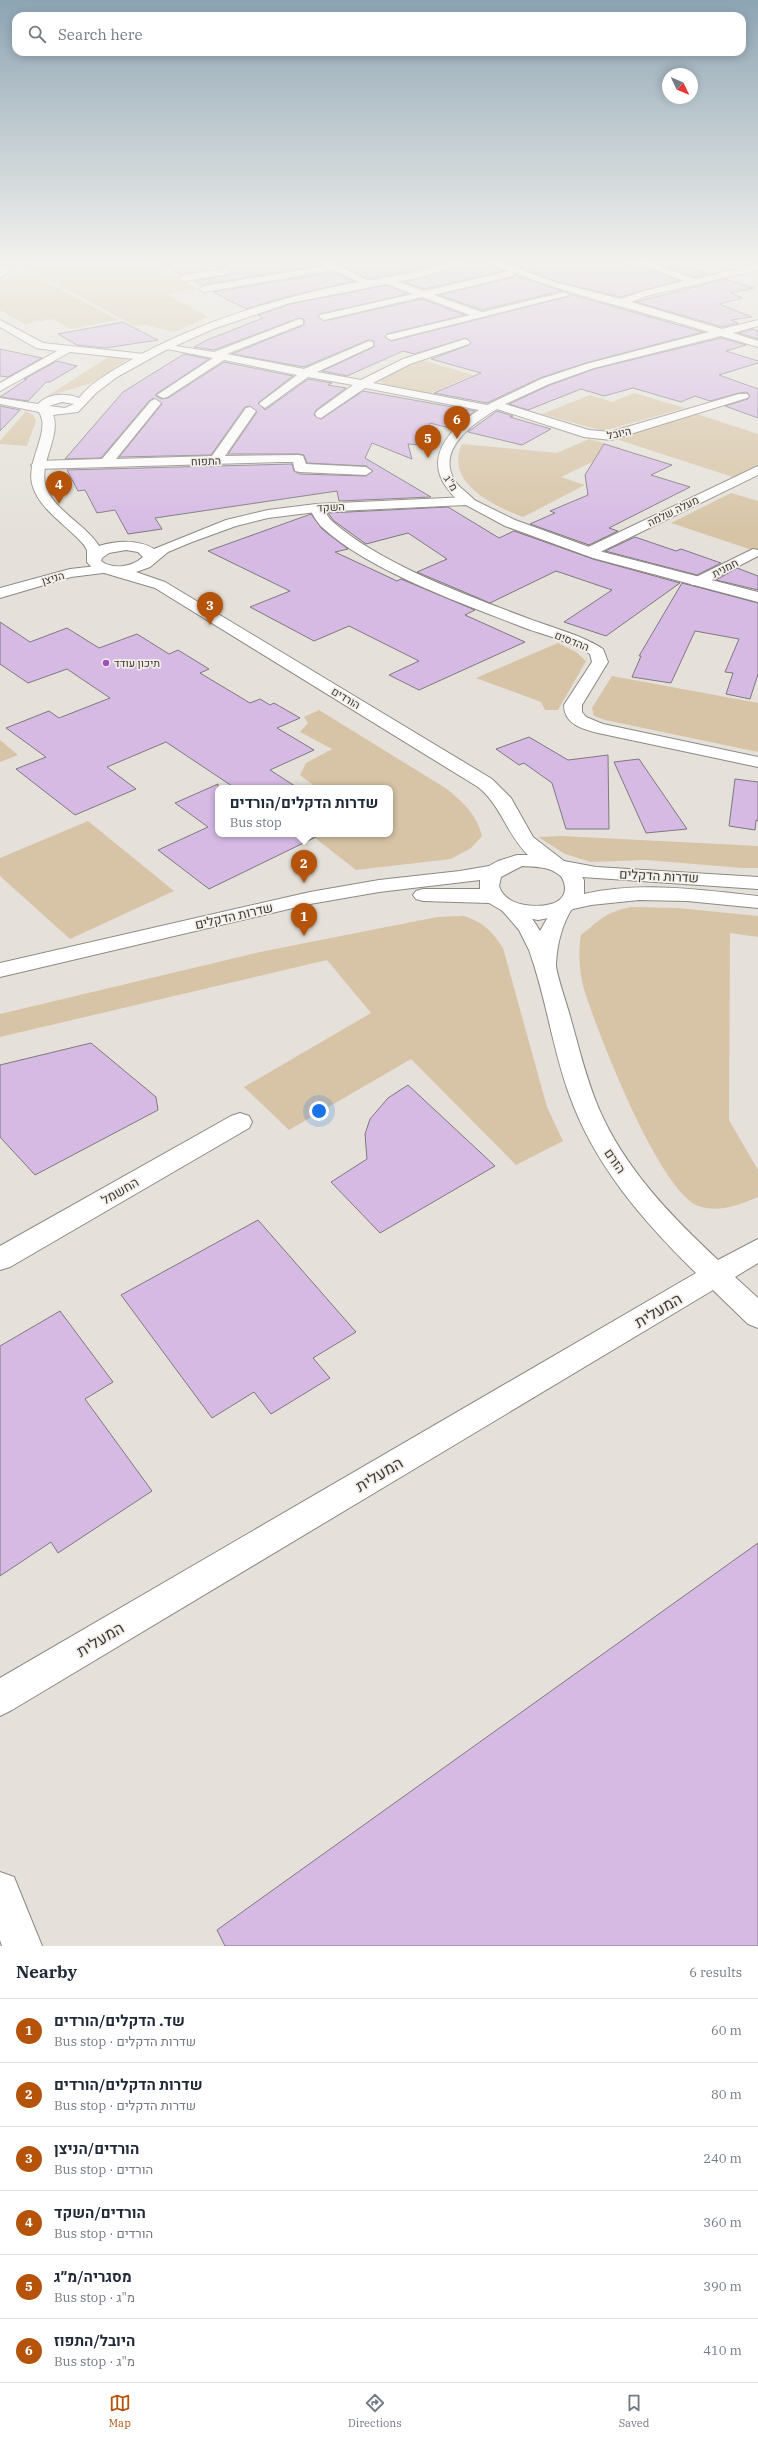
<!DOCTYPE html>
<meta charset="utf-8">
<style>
body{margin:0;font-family:"IBM Plex Serif",Heebo,serif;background:#f6f6f7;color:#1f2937}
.compass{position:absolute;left:662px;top:68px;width:36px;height:36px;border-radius:50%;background:#fff;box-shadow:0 2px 10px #0003;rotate:134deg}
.you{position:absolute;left:319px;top:1111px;width:14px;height:14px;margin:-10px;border:3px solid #fff;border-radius:50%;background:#1a73e8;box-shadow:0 0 0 6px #1a73e833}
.badge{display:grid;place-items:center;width:26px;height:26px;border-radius:50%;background:#b45309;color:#fff;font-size:13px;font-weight:700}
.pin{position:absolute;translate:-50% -33px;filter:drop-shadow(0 1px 2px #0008)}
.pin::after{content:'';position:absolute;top:21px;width:14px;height:12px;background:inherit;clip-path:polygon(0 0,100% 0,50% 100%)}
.popup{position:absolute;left:215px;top:785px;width:178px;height:52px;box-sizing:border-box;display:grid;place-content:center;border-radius:8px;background:#fff;filter:drop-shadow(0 1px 3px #0005);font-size:13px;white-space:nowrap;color:#747a83}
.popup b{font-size:15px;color:#1f2937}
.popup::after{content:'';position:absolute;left:50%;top:100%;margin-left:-8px;border:8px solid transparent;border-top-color:#fff}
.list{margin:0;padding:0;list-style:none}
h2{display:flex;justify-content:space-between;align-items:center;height:52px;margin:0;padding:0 16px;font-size:17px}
h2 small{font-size:13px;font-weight:400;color:#747a83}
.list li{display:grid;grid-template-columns:26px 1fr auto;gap:12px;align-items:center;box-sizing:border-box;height:64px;padding:0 16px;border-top:1px solid #e0e1e3}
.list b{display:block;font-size:15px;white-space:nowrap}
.list p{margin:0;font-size:13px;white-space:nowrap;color:#747a83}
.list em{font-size:13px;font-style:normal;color:#747a83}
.icon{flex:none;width:22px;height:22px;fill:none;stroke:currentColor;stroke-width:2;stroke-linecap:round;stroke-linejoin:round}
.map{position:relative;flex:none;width:758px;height:1946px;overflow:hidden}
.search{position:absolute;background:#fff;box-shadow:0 2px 10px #0003;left:12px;right:12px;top:12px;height:44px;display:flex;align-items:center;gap:10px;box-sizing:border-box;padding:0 14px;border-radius:12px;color:#747a83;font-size:15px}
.sheet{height:436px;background:#fff}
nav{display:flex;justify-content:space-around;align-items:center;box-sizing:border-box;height:56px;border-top:1px solid #e0e1e3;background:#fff;font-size:11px;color:#747a83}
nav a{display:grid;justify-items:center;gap:2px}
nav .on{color:#b45309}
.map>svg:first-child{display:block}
</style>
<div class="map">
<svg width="758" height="1946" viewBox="0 0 758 1946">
<rect width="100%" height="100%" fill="#e5e1da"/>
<g fill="#d7c4a6">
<polygon points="13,261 143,261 199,289 168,295 208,317 174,332 145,325 135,326"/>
<polygon points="30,273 118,320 71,329 53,319 24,324 0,310 0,280"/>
<polygon points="110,356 130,358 91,383 46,397"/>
<polygon points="419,359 473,375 429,394 384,384 379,380 379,377"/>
<polygon points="634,393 685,408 603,431 542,414 590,395 612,402"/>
<polygon points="26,411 33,415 36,421 27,446 0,444 0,441"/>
<polygon points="697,414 758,434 758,465 733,477 616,439"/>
<path d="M589 439 621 448 561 477 585 485 523 517C494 506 444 483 462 444L557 453Z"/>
<polygon points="731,493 758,501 758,552 671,523"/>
<polygon points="558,643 576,652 586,661 558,710 545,710 541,702 476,678"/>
<polygon points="612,676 758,703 758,752 605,720 594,716 592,708"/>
<path d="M319 710 447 789C463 802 477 815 482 836L471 848 451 859 356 870 310 834H390V788H317L300 775 306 763 332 749 300 732 308 723 304 717Z"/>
<polygon points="0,740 18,755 0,762"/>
<polygon points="88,821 174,891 70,939 0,876 0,858"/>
<polygon points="562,836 758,846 758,868 742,868 646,860 591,862 565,854 538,837"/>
<path d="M631 907 678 908 758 916V937L730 933 729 1120 758 1170V1197C739 1205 716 1214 696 1205 657 1185 598 1034 584 989 579 972 578 951 581 935 601 919 606 912 631 907Z"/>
<path d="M464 916C483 922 492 931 503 948L547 1107 563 1141 516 1165 411 1059 289 1130 244 1087 371 1013 327 960 0 1037V1014L260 952 437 917Z"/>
</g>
<g fill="#d6bae4" stroke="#7d797f">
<polygon points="156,261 317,261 321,265 202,285 194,281 228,275 229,269 225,268 182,275"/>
<polygon points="332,261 450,261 411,271 368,279"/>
<polygon points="467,261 484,261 504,271 424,289 404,282 451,269"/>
<polygon points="501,261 562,263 617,261 647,271 653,270 679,281 621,297 558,282"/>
<polygon points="681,266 708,274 695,277 669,268"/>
<polygon points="333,272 354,281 286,297 246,309 213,292"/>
<polygon points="515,275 562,291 482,310 439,295 513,277"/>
<polygon points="725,279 754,288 731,293 742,298 719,304 752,317 731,320 738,323 722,327 636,302"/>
<polygon points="387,285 408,294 320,314 318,317 324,321 422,299 465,315 387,334 385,337 391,341 570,296 570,294 703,332 586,363 540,378 487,403 434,393 481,373 431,359 469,345 471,342 466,338 414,354 403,351 347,376 322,371 374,347 374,341 368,340 304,367 232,354 304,325 304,319 299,318 214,350 194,347 207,340 263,318 258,315 290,304"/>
<polygon points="123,322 158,340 105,348 77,345 58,334"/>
<polygon points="752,329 758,331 758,339 738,333"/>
<polygon points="721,338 746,345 726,351 758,361 758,363 719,375 758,389 758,418 725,406 748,399 750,396 747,392 739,393 710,401 695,396 681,402 633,388 604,396 581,389 528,410 509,404 550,385 594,369"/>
<polygon points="0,349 42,358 8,377 0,376"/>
<polygon points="184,354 209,359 156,394 156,396 162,399 168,398 224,362 293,376 258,403 265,410 308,379 332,383 328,385 346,388 316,410 314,415 321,419 363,391 475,411 453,429 430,423 422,445 408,444 412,459 372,443 365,458 431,497 339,501 337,491 155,518 162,529 128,534 115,510 97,513 85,490 78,491 67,470 292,464 294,471 300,474 366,476 373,471 366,466 307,463 304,455 299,454 228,454 257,412 250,406 245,407 211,455 119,457 162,404 154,398 150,400 101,458 65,459 123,392"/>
<polygon points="57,361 77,366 50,382 46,382 28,401 0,397 27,379 24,379"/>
<polygon points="0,406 20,410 0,431"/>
<polygon points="497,411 513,416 510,417 551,429 522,445 468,432"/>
<polygon points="604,444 672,465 651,475 690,487 609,528 618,531 589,545 530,524 555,513 550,511 588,495 585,475"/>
<polygon points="448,507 499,538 514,531 593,559 680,583 606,636 564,622 612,590 556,571 490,603 417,572 447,559 408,533 366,544 334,521 328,513"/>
<polygon points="311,514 322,529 348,549 335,552 397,581 401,579 475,610 465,615 525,642 419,690 389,675 419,661 349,626 314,641 250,607 290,591 208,551"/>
<polygon points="635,537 676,551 681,549 721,563 697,575 605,551"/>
<polygon points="737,568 758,576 758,590 716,580"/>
<polygon points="682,583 758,603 758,674 750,699 726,694 733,673 725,672 739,639 695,631 671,683 632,677 641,656 639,656"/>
<polygon points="0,622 30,642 67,628 99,648 137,634 169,654 178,650 209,669 200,673 250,703 260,699 270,705 274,703 300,718 277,728 314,750 270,770 298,788 235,788 166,742 107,767 136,789 75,815 16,769 46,757 6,728 49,711 59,718 110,698 67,669 28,683 0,664"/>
<polygon points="529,737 568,760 608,755 609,829 566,829 552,783 524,763 519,765 496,749"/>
<polygon points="639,759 687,829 646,833 614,762"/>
<polygon points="735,779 758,782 758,821 756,820 755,830 729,826"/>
<polygon points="218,784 218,834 322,834 209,889 158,850 208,827 175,803"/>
<polygon points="91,1043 156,1097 158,1110 35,1175 0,1137 0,1065"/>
<polygon points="408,1085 495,1166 380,1233 331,1182 367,1159 365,1134 370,1119 388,1098"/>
<polygon points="258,1220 356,1332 313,1358 330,1378 271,1414 254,1392 212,1418 121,1295"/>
<polygon points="60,1311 113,1382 85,1399 152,1491 58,1553 51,1542 0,1576 0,1346"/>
<polygon points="758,1543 758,1946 225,1946 217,1930"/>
</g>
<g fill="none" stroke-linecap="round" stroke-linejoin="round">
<defs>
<g id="street">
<polygon points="318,261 329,261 373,283 365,285 333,270 204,292 199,289 204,286 325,266"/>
<path d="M485 261H497L558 283 621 299 644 291 684 281 633 261H645L695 279 758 264V270L650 295 631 302 722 329 758 320V326L733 333 758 341V347L721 336 594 368 549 384 505 404 589 430 610 432 739 394H747L749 396 747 398 611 440 584 437 497 409C474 423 435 449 455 481 460 489 469 493 475 501L468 505C459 503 452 495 447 488 423 456 452 427 479 410L365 388 321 418 317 417 315 414 317 411 353 385 308 377 265 408 259 404 261 402 297 375 224 360 167 397 163 398 157 395 213 358 162 348V344L214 352 299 319 303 320V324L227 354 304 369 369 341 373 342V346L317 372 361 380 403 359 465 339 470 342 469 344 410 364 373 383 487 405 541 379 586 364 709 332C645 312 578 297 514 273L513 276 434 295 482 312 565 292 570 295 391 340 386 337 387 335 470 315 422 297 324 320 319 317 320 315 413 294 382 282V278L385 277 424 291 509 271Z"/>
<polygon points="0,264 11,270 0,278"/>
<polygon points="225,269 228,270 228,274 184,281 179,278 184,275"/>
<polygon points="0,320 43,343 144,354 149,357 144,360 70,352 0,391 0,383 57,351 36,348 0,327"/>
<polygon points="155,399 161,403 116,459 212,456 246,408 250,407 256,411 225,456 299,455 303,456 306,464 366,467 372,471 366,475 300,472 295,471 293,462 280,462 37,469 31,465 37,461 102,459 151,401"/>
<polygon points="758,466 758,475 594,555 584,555 582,552 584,549"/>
<path d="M316 504 321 505C325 511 328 518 333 522 383 566 476 599 538 622 560 630 583 636 603 649L608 662 582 705V712L586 717 603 724 758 757V767L598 733C582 729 564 724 564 705L592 662 590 654C570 641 547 636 525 628 464 604 371 572 323 528 317 523 313 514 309 508Z"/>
<polygon points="753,549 758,550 758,556 702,585 692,585 690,582 692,579"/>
<polygon points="106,565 111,566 113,569 111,572 71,577 0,598 0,588 70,569"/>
<path d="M563 901 570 903 573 907C562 924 557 944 556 964 555 970 568 1008 570 1016 579 1048 586 1079 599 1109 625 1169 671 1216 718 1260L758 1239V1263L735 1277 758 1298V1328L748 1324 713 1290 12 1710 0 1716V1678L696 1273C643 1221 594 1165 569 1094 552 1047 546 997 529 950L519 930 500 908 503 904C520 899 532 917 540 931L556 903Z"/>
<polygon points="240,1113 249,1116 252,1122 249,1128 10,1267 0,1270 0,1246 231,1116"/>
<polygon points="0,1872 14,1877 42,1946 2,1946 0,1940"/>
</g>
<path id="secondary" d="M454 261H466L451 268 417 278 290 303 213 329 164 351 117 377 96 393 78 412 53 415C61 435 40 461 45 484 52 510 86 524 99 546 116 541 138 539 154 549L226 520 268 510 316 504 468 497 515 520 603 552 758 592V602L593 558 505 526 466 505 316 512 268 518 236 526 192 542 168 552 150 567 136 572 165 582 492 779 511 798 533 837 564 861 596 867 758 877V889L582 877 584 880V894C641 881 701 890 758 896V908L687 901 639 900 591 905 573 909 564 915 538 920 508 914 489 903 423 901 416 899 413 895 416 891 423 889H480V880L379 892 310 904 0 977V963L310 892 379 880 460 871 489 866 498 861 517 855H528C507 835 501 805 478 787L155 588 94 570 87 562V550L84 545C68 526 41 511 33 487 24 462 52 432 39 412L0 404V398L38 404C48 393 66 393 79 398 94 379 118 368 138 356 201 322 268 301 338 286 377 278 417 275 454 261ZM62 402 74 404 65 408 49 406ZM126 550 138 552 143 557C132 567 113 570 101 561L102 558 109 553ZM522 866C534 867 548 866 558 874 563 877 564 882 565 887 566 907 538 907 525 905 513 903 503 898 499 886L501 877Z"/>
</defs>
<use href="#street" stroke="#8c8982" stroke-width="2"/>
<use href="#secondary" stroke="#8c8982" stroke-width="2"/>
<use href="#street" fill="#fff" fill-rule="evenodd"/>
<use href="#secondary" fill="#fff" fill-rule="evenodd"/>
</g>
<linearGradient id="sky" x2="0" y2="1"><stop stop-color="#8da4b3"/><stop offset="0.49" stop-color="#f3f2ee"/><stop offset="1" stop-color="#f3f2ee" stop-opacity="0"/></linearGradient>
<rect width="758" height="533" fill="url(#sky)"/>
<circle fill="#9e50c1" stroke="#f3eee7" stroke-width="1.5" cx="106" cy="663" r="4"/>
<g text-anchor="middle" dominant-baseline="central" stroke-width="3.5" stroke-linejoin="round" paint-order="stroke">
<g font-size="11" fill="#3d3b38" stroke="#f3eee7">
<text transform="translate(619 433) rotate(-12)">היובל</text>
<text transform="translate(206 461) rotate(-2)">התפוח</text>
<text transform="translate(451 483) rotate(57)">מ"ג</text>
<text transform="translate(331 507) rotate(-3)">השקד</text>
<text transform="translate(673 511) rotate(-26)">מעלה שלמה</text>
<text transform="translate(725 568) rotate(-28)">חמנית</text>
<text transform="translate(53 578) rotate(-16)">הניצן</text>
<text transform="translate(572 641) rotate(22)">ההדסים</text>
<text transform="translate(346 698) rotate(31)">הורדים</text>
</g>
<g font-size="11" fill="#3d3b38" stroke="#f3eee7" text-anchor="start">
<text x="114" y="663">תיכון עודד</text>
</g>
<g font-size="13" fill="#3d3b38" stroke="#f3eee7">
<text transform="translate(659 876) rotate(3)">שדרות הדקלים</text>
<text transform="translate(234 916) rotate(-13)">שדרות הדקלים</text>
<text transform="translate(615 1161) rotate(56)">הזרם</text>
<text transform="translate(120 1191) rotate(-30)">החשמל</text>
</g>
<g font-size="16" fill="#3d3b38" stroke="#f3eee7">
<text transform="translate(658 1310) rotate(-31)">המעלית</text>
<text transform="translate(379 1474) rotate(-31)">המעלית</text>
<text transform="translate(100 1639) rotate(-31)">המעלית</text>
</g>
</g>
</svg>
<svg class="compass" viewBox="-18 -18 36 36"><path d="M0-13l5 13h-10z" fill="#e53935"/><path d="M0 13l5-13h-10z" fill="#747a83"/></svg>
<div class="you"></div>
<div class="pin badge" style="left:304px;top:936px">1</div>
<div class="pin badge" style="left:304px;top:883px">2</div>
<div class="popup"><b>שדרות הדקלים/הורדים</b>Bus stop</div>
<div class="pin badge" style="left:210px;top:625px">3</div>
<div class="pin badge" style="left:59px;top:504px">4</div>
<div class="pin badge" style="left:428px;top:458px">5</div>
<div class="pin badge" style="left:457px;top:439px">6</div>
<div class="search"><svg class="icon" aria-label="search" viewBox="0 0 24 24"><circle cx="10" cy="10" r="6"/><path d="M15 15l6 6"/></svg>Search here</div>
</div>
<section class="sheet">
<h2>Nearby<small>6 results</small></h2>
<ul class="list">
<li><span class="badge">1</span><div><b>שד. הדקלים/הורדים</b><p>Bus stop · שדרות הדקלים</p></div><em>60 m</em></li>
<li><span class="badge">2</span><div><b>שדרות הדקלים/הורדים</b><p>Bus stop · שדרות הדקלים</p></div><em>80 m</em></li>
<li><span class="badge">3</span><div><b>הורדים/הניצן</b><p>Bus stop · הורדים</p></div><em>240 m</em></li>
<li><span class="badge">4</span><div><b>הורדים/השקד</b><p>Bus stop · הורדים</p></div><em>360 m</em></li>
<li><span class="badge">5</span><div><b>מסגריה/מ״ג</b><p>Bus stop · מ&quot;ג</p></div><em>390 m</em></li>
<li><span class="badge">6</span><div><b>היובל/התפוז</b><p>Bus stop · מ&quot;ג</p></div><em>410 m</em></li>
</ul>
</section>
<nav>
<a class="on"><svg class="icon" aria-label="map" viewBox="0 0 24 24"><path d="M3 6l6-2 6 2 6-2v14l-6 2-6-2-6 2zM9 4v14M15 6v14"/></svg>Map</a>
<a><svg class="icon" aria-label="directions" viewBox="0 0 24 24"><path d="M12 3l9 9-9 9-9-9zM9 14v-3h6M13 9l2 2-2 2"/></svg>Directions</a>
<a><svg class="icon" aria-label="saved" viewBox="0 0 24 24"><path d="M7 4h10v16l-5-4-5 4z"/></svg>Saved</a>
</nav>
